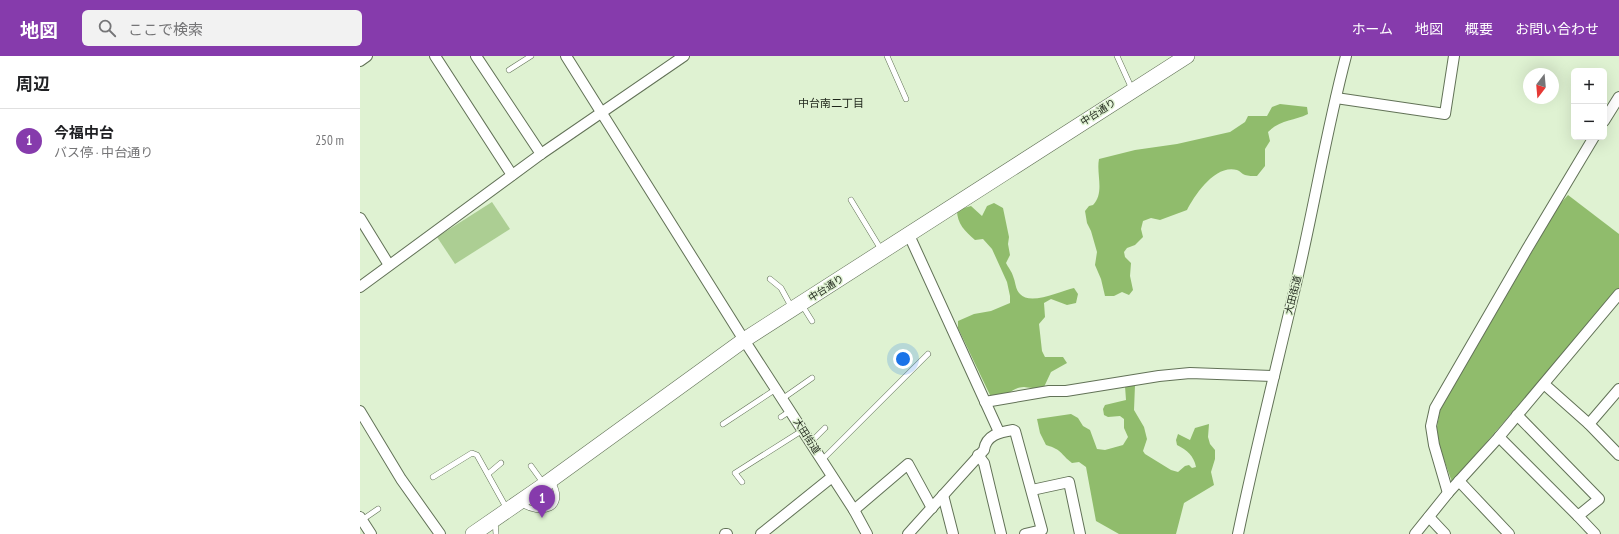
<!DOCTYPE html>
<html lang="ja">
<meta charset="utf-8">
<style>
body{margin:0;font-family:"PT Sans Narrow","Noto Sans JP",sans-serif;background:#f2f2f2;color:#202124}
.controls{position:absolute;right:12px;top:12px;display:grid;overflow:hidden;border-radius:6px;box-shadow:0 4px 16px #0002}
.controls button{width:36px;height:36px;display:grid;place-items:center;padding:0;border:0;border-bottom:1px solid #e0e0e0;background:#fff;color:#202124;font:20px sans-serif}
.compass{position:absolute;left:1163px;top:12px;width:36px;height:36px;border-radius:50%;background:#fff;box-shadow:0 4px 16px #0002;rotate:196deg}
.you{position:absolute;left:543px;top:303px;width:14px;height:14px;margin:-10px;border:3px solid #fff;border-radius:50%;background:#1a73e8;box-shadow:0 0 0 6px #1a73e833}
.badge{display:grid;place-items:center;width:26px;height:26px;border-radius:50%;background:#863bac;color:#fff;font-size:13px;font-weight:700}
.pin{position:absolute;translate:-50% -33px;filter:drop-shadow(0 1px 2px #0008)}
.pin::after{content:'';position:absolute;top:21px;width:14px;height:12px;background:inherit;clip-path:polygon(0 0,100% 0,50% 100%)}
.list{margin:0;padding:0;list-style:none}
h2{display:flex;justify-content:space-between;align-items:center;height:52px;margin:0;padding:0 16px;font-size:17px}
h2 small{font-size:13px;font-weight:400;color:#757577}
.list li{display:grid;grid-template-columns:26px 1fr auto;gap:12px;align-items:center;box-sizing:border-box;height:64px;padding:0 16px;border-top:1px solid #e0e0e0}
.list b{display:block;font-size:15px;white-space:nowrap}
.list p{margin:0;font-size:13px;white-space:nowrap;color:#757577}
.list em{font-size:13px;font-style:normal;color:#757577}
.icon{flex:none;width:22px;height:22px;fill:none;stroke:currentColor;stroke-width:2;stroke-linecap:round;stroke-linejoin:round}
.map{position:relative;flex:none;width:1259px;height:478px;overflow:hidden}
header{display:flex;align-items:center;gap:24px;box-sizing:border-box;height:56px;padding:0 20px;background:#863bac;color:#fff}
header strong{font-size:19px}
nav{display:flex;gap:22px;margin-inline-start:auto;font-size:14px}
.search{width:280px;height:36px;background:#f2f2f2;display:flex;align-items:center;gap:10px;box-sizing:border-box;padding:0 14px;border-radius:6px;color:#757577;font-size:15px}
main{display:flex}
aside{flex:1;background:#fff}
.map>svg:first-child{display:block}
</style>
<header>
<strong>地図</strong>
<div class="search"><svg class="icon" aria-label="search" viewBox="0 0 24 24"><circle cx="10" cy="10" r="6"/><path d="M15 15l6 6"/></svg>ここで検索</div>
<nav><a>ホーム</a><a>地図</a><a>概要</a><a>お問い合わせ</a></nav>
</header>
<main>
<aside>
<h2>周辺<small></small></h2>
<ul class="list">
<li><span class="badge">1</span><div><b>今福中台</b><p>バス停 · 中台通り</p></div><em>250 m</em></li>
</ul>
</aside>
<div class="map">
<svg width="1259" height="478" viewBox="0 0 1259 478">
<rect width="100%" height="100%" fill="#dff2d2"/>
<polygon fill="#acce93" points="132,146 150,173 95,208 77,181"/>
<g fill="#90bc6c">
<path d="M920 48 947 51 948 58C934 65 921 63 908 76L910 85 905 93V110L897 120C893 120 888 120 885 119 882 118 880 115 877 114 855 108 835 139 827 154L800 164 791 162 783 165 781 173 783 181 775 189 767 192 764 196 765 201 771 207 770 220 773 234 769 239 762 236 754 240H745L741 223 735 209 737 196 731 175 727 167 725 155 729 150 733 149C745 137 736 118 739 103L775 94 817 88 870 76 885 66 888 60H907L912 51Z"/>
<polygon points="1208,139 1259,178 1259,233 1092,426 1078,387 1077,371 1080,354 1199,149"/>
<path d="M634 147 643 152 649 181 648 188 650 199 646 207C648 211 652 216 653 220 656 227 655 233 660 238 670 250 701 235 714 232L718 238 716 247 707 249 691 243 684 247 685 261 679 268 682 295 685 301H703L707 307 691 316 684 331C674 333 673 332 664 331 651 331 646 345 630 339L598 272V265L614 258 631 255 650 247V240L647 226 632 193 623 183 615 184C605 175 597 168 597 154L611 150 622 160 627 150Z"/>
<path d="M775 329 774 354 784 371 787 383 783 395 785 398 811 414 818 416 825 410 829 409 832 412 836 411C834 400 827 394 817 389L816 384 818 378 830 384 835 372 849 368 848 381 850 388 855 394V403L851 416 854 429 824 447 816 478H759L736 465 726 411 719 406 712 407C700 398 703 394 686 389L680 377 677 363 711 358 718 362 723 370 730 374 737 393 745 394 763 389 768 381 764 372V363L760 360 748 361 744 359 743 353 745 349 766 344 765 330Z"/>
</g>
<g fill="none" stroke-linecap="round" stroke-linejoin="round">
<defs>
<g id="lane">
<polyline points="527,0 546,43"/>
<polyline points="757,0 772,33"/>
<polyline points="149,14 171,0"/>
<polyline points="491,144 522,195"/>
<polyline points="410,223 421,232 432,252"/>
<polyline points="442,249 452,265"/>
<polyline points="422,343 452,322"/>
<polyline points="421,361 430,355"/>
<polyline points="363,368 416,333"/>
<polyline points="451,386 465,372"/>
<polyline points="462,404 568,298"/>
<polyline points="171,410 184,428"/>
<polyline points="128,418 141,407"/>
<polyline points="73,421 112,397 117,399 147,453"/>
<polyline points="382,426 375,417 443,374"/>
<path d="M160 447C181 461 208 454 192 425"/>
<polyline points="2,464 18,453"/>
<polyline points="135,465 136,478"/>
</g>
<g id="street">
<polyline points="75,0 152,119"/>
<polyline points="116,0 181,98"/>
<polyline points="206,0 384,284 494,454 507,478"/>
<polyline points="0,5 7,0"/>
<polyline points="976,42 1085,58 1094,0"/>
<polyline points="1244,65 1259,41"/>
<polyline points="0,162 29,209"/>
<polyline points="549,179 639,376"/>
<polyline points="0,231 181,98 324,0"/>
<polyline points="1184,328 1229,368 1259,399"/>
<polyline points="625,346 689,335 706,335 799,320 830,317 914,320"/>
<polyline points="0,355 41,423 80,478"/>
<polyline points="1229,368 1259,333"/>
<polyline points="1139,381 1218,460 1239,443 1157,359"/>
<polyline points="618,399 624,407 641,478"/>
<polyline points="1099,425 1149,478"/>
<polyline points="672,434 709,426 720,478"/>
<polyline points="1088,437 1074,389 1071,370 1075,352 1167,193 1234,81"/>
<polyline points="583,439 593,478"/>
<polyline points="494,454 548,408 572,452"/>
<polyline points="1218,460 1235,478"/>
<polyline points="0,461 11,478"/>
<polyline points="1069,461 1085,478"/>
<polyline points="365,478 367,478"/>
<polyline points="401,478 472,421"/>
<path d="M548 478 624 394C626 379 640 376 653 374L655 375 682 474 665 478"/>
<path d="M878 478C896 391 918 305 938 219 955 146 967 72 986 0"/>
<polyline points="1055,478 1088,437 1139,381 1259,238"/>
</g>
<polyline id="secondary" points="113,478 184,429 384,284 827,0"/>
</defs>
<use href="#lane" stroke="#627257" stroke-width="6"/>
<use href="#street" stroke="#627257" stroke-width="12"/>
<use href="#secondary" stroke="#627257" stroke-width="16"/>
<use href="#lane" stroke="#fff" stroke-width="5"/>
<use href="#street" stroke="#fff" stroke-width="10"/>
<use href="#secondary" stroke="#fff" stroke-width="15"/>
</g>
<g text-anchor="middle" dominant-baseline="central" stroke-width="3" stroke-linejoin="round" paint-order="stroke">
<g font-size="10" fill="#1e251a" stroke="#dff2d2">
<text transform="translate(738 56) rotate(-33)">中台通り</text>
<text transform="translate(466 232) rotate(-33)">中台通り</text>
<text transform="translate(933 239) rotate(-76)">大田街道</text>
<text transform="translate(447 380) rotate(57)">大田街道</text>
</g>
<g font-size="11" fill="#1e251a" stroke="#dff2d2">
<text x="471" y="47">中台南二丁目</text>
</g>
</g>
</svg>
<div class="controls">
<button>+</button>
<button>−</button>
</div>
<svg class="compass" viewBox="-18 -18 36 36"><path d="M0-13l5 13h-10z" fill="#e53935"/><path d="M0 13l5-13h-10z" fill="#757577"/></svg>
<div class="you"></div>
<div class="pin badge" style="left:182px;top:462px">1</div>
</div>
</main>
